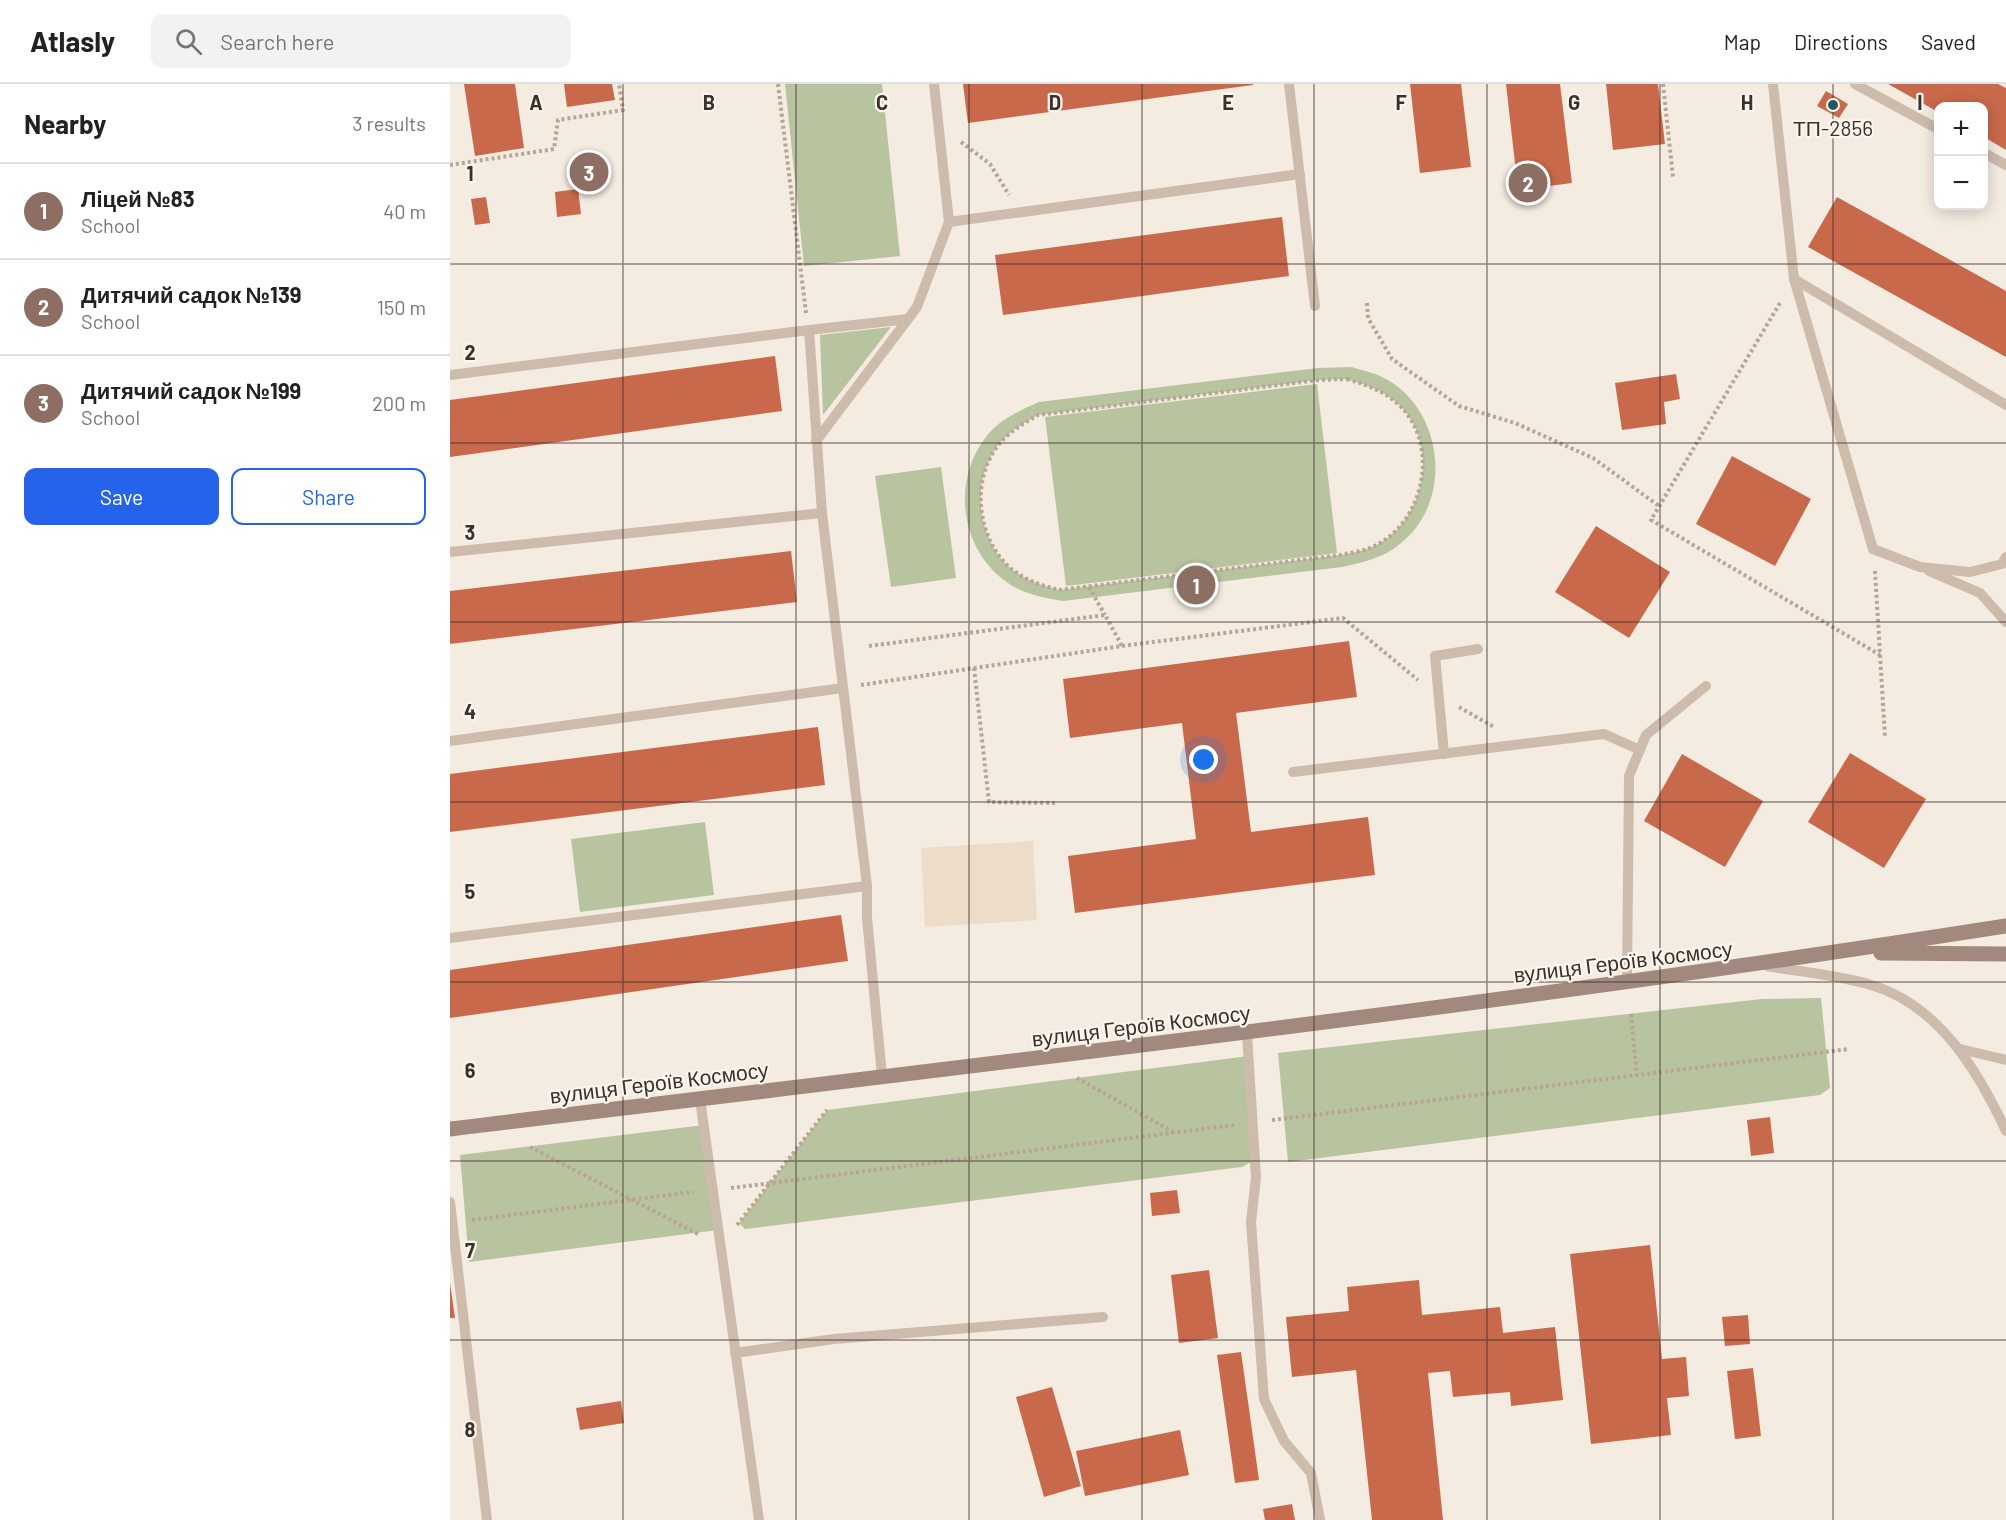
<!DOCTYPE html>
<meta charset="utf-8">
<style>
body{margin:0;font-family:Barlow,sans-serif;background:#f2f2f2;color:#222}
.controls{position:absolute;right:18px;top:18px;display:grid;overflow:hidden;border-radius:12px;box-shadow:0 3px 15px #0003}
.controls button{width:54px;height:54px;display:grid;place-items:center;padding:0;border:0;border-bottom:2px solid #e0e0e0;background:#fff;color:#222;font:30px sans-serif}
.you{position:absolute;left:754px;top:676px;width:21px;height:21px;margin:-15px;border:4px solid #fff;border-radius:50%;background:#1a73e8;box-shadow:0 0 0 9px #1a73e833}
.badge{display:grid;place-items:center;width:39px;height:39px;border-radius:50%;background:#2563eb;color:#fff;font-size:20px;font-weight:700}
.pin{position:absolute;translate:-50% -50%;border:3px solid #fff;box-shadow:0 2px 6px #0006}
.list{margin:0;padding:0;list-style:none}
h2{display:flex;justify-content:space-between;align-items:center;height:78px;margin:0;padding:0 24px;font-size:26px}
h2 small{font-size:20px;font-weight:400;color:#767676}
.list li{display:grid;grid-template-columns:39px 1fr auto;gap:18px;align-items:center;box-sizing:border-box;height:96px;padding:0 24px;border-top:2px solid #e0e0e0}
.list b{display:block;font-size:22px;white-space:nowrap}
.list p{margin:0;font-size:20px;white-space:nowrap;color:#767676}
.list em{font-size:20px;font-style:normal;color:#767676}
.actions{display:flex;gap:12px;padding:18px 24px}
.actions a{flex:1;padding:14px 0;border:2px solid #2563eb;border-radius:12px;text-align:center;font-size:21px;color:#2563eb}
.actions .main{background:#2563eb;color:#fff}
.icon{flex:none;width:33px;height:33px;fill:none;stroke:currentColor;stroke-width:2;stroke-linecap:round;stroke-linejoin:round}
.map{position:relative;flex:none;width:1556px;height:1436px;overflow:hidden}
header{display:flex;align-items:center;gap:36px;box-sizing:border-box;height:84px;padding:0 30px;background:#fff;border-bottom:2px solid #e0e0e0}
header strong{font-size:28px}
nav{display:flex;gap:33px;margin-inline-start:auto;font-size:21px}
.search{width:420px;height:54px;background:#f2f2f2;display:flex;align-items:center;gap:15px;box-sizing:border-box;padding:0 21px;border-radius:12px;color:#767676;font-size:22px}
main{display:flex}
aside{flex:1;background:#fff}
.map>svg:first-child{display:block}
</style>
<header>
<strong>Atlasly</strong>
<div class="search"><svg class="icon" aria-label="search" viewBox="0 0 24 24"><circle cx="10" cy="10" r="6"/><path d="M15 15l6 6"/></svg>Search here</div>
<nav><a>Map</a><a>Directions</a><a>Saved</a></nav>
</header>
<main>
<aside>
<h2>Nearby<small>3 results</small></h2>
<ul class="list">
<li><span class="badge" style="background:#8d6e63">1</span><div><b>Ліцей №83</b><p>School</p></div><em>40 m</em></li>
<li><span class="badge" style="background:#8d6e63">2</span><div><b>Дитячий садок №139</b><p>School</p></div><em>150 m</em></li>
<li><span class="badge" style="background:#8d6e63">3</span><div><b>Дитячий садок №199</b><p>School</p></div><em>200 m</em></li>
</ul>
<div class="actions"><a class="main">Save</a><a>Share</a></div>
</aside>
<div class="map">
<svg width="1556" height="1436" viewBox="0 0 1556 1436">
<rect width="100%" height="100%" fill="#f4ebe1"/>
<g fill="#b8c4a0" fill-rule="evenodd">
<polygon points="335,0 432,0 450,172 354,182"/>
<polygon points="441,243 373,331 370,251"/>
<path d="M901 283C911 286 922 288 932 293 993 322 1005 416 951 459 934 474 914 478 892 483L613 517C592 513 571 510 554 496 510 463 502 396 536 353 550 335 569 327 589 318L868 284ZM897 295C916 301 932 306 947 319 993 360 974 445 917 465 909 468 899 469 890 471L609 506C590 501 571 495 556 480 529 452 522 403 543 369 553 351 571 341 588 331L868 296Z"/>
<polygon points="867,300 887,469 616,502 595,333"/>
<polygon points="491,383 506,494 441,503 425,392"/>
<polygon points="255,738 264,811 130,828 121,755"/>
<polygon points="1371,914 1380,1004 1370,1011 838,1078 828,969 1312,915"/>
<polygon points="799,972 805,1076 792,1083 295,1145 289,1139 377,1026"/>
<polygon points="254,1041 268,1146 19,1178 10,1071"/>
</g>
<polygon fill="#ecdcc8" points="583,757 587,836 475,843 471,764"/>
<g fill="#c8694b">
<polygon points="14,0 65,0 74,64 25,72"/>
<polygon points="114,0 162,0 165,16 117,23"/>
<polygon points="513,0 803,0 803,1 518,39"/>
<polygon points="960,0 1011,0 1021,83 970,89"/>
<polygon points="1056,0 1110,0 1122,99 1068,106"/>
<polygon points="1156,0 1208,0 1215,60 1163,66"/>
<polygon points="1438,0 1548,0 1556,4 1556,66 1534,53 1534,22 1488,22 1488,28"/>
<polygon points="1376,7 1398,20 1389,34 1367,22"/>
<polygon points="128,105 131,130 107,133 105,108"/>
<polygon points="36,113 40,139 25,141 21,115"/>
<polygon points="1387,113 1556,207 1556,273 1358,163"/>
<polygon points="832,133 839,192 553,231 545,171"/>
<polygon points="325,272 332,327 0,373 0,316"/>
<polygon points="1226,290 1230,315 1214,318 1216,340 1172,346 1165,299"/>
<polygon points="1282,372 1361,415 1325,482 1246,440"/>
<polygon points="1146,442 1220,488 1179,554 1105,508"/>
<polygon points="341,467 347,518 0,560 0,507"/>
<polygon points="899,557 907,613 786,629 801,748 918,733 925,791 625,829 618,772 746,755 732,639 620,654 613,595"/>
<polygon points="368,643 375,701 0,748 0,690"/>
<polygon points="1400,669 1476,715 1434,784 1358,738"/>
<polygon points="1232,670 1313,717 1275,783 1194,737"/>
<polygon points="391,831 398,877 0,934 0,886"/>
<polygon points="1320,1033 1324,1069 1301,1072 1297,1036"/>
<polygon points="727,1106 730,1129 702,1132 700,1109"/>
<polygon points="1200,1161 1212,1275 1236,1273 1239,1312 1217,1314 1221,1351 1141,1360 1120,1170"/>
<polygon points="759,1186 768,1254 729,1259 721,1191"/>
<polygon points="969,1196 972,1231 1050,1223 1053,1249 1105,1243 1113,1316 1061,1322 1060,1308 1003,1313 1000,1287 978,1289 993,1436 922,1436 906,1286 842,1293 836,1233 899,1227 897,1203"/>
<polygon points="0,1199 5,1234 0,1234"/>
<polygon points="1298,1231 1300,1260 1275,1262 1272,1233"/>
<polygon points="791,1268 809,1396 785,1399 767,1271"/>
<polygon points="1303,1284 1311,1352 1285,1355 1277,1287"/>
<polygon points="602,1303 631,1402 594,1413 566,1313"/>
<polygon points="171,1317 174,1339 130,1346 126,1324"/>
<polygon points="730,1346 739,1391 635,1412 626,1367"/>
<polygon points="842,1420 845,1436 815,1436 813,1425"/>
</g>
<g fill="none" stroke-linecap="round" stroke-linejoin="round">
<g stroke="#b9a596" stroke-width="4" stroke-dasharray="3 3" stroke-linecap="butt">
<polyline points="328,0 356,229"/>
<polyline points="1213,0 1223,93"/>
<polyline points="511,58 540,80 559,111"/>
<polyline points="0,81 104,65 108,36 173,26 169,0"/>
<polyline points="917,219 918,234 942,275 1009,322 1065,339 1143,374 1209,422"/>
<polyline points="1330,219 1201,436 1430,571"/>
<path d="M897 295C916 301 932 306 947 319 993 360 974 445 917 465 909 468 899 469 890 471L609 506C590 501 571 495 556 480 529 452 522 403 543 369 553 351 571 341 588 331L869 296Z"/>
<polyline points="1425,487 1435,653"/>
<polyline points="639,503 655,531"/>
<polyline points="419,562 655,531 672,562"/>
<polyline points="524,584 539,718 605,719"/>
<polyline points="411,601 672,562 893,534 968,596"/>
<polyline points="1009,623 1044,643"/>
<polyline points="1181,930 1187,991"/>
<polyline points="627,994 723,1048"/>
<polyline points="822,1036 1399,965"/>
<polyline points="80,1063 248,1150"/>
<polyline points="281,1104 785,1041"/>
<polyline points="22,1136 243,1108"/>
<polyline points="287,1141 377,1026"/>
</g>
<g stroke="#cdbbac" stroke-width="10">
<polyline points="839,0 865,222"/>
<polyline points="1323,0 1344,195 1423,465 1470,483 1520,488 1552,480 1556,473"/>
<polyline points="1405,0 1488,45"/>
<polyline points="1534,69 1556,81"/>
<polyline points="499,138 850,90"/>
<polyline points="1344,195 1556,321"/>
<polyline points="359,246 458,235"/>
<polyline points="0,291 359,246 372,429 417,802 417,834 432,992"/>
<polyline points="366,357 467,223 499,138 484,0"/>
<polyline points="0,468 372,429"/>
<polyline points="1479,487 1530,509 1556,538"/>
<polyline points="0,657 393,604"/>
<polyline points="994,670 985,572 1028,565"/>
<polyline points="843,688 1154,650 1190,666"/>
<polyline points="0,854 417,802"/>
<path d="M1317 882C1351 888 1388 891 1421 901 1489 921 1528 987 1556 1047"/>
<polyline points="1177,897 1179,692 1196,651 1256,602"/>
<polyline points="797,950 806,1093 801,1138 814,1315 834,1357 861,1389 870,1436"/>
<polyline points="1510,965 1556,976"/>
<polyline points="250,1015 309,1436"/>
<polyline points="0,1118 37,1436"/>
<polyline points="285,1269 384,1255 653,1233"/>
</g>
<g stroke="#a18a7d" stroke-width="15">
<polyline points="1431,869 1556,870"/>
<path d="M0 1045C519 982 1039 923 1556 842"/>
</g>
</g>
<path fill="none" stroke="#3b302b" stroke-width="1.5" stroke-opacity="0.55" d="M173 0V1436M346 0V1436M519 0V1436M692 0V1436M864 0V1436M1037 0V1436M1210 0V1436M1383 0V1436M0 180H1556M0 359H1556M0 538H1556M0 718H1556M0 898H1556M0 1077H1556M0 1256H1556"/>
<circle fill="#1f5a5e" stroke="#fbf5ee" stroke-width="2" cx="1383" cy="21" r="6"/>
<g text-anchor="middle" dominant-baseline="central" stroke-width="4.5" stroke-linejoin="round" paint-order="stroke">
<g font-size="21" fill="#3b302b" stroke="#fbf5ee">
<text x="1383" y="43">ТП-2856</text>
</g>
<g font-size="21" fill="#3b302b" stroke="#fbf5ee">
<text transform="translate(1173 877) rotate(-7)">вулиця Героїв Космосу</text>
<text transform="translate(691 941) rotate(-7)">вулиця Героїв Космосу</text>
<text transform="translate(209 998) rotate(-7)">вулиця Героїв Космосу</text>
</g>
</g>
<g font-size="20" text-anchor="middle" font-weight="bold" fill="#3b302b" stroke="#fbf5ee" stroke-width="4.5" stroke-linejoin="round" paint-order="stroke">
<text x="86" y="26">A</text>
<text x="259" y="26">B</text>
<text x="432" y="26">C</text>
<text x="605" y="26">D</text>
<text x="778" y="26">E</text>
<text x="951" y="26">F</text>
<text x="1124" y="26">G</text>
<text x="1297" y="26">H</text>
<text x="1470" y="26">I</text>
<text x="20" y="97">1</text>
<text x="20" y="276">2</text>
<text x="20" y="456">3</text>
<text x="20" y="635">4</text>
<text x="20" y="815">5</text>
<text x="20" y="994">6</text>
<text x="20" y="1174">7</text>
<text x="20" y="1353">8</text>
</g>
</svg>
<div class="controls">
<button>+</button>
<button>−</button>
</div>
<div class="you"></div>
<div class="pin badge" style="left:746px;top:501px;background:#8d6e63">1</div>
<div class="pin badge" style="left:1078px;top:99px;background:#8d6e63">2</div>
<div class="pin badge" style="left:139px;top:88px;background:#8d6e63">3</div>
</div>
</main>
